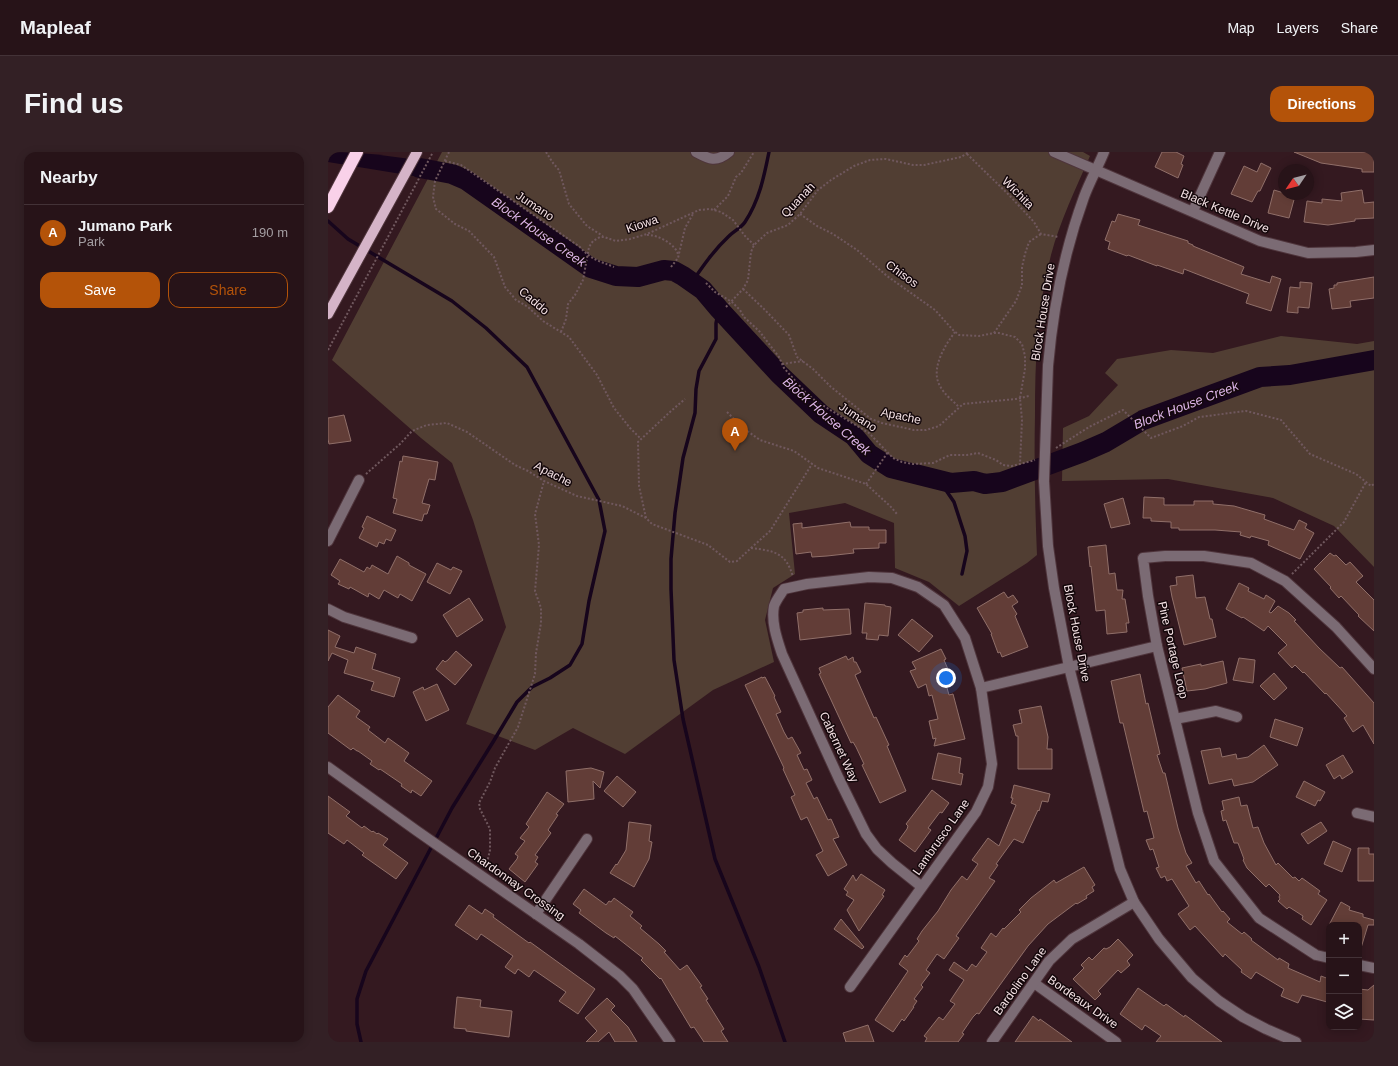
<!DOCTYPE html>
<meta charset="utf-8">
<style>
body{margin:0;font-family:Arial,sans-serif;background:#332025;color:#f1f3f6}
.controls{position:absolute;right:12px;bottom:12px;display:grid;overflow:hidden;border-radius:8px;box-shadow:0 2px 10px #0003}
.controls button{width:36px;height:36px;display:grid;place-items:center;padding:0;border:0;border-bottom:1px solid #433237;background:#271318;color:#f1f3f6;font:20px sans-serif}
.compass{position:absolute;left:950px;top:12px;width:36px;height:36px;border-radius:50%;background:#271318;box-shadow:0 2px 10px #0003;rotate:235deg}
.you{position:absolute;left:618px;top:526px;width:14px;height:14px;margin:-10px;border:3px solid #fff;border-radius:50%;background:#1a73e8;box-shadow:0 0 0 6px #1a73e833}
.badge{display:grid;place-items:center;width:26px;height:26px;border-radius:50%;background:#b45309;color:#fff;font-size:13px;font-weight:700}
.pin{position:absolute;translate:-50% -33px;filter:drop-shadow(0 1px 2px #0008)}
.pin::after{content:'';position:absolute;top:21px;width:14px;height:12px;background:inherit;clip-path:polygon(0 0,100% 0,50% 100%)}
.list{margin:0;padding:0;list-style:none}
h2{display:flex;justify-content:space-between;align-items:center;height:52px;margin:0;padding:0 16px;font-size:17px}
h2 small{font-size:13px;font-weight:400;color:#a49ea2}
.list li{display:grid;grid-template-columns:26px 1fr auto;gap:12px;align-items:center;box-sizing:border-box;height:56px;padding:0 16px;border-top:1px solid #433237}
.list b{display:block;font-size:15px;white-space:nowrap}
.list p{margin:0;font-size:13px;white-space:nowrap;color:#a49ea2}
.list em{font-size:13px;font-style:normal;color:#a49ea2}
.actions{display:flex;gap:8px;padding:12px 16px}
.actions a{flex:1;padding:9px 0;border:1px solid #b45309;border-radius:12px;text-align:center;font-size:14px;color:#b45309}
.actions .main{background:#b45309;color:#fff}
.icon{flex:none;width:22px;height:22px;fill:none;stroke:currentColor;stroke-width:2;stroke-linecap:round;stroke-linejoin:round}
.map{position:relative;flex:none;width:1046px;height:890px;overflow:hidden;border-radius:12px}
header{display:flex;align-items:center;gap:24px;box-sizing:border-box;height:56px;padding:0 20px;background:#271318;border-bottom:1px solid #433237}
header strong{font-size:19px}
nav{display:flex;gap:22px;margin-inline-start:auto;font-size:14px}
.intro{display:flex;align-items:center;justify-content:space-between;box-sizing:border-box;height:96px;padding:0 24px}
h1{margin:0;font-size:28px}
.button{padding:10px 18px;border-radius:12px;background:#b45309;color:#fff;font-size:14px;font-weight:700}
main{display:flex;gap:24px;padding:0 24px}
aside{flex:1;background:#271318;border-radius:12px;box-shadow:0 2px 10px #0003}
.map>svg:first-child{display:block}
</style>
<header>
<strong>Mapleaf</strong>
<nav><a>Map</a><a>Layers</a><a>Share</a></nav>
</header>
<div class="intro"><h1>Find us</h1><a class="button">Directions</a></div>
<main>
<aside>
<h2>Nearby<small></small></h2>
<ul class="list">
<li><span class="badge">A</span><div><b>Jumano Park</b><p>Park</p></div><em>190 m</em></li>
</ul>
<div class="actions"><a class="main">Save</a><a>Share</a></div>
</aside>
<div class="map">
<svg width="1046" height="890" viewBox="0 0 1046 890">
<rect width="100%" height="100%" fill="#341920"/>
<g fill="#513e33">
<path d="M114 0H755L762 4C748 36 732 69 723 103 709 156 707 209 707 263 706 310 707 356 709 403L699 411 631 454 601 430 567 416 566 371 517 351 461 361 467 422 445 436 437 468 446 510 385 538 297 602 245 576 207 598 138 572 178 475 145 368 124 311 93 286 4 208Z"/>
<polygon points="953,184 1029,192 1046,189 1046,415 1006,374 945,346 840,327 734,329 735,276 761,264 790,233 777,221 789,207 843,198 885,201"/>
</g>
<path fill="#17051c" d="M0 0C41 0 82 6 122 15L116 29 0 10Z"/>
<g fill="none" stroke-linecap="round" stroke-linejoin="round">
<g stroke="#17051c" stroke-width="3.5">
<polyline points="0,69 20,87 124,149 158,176 199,215 271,348 277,379 261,449 254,492 242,513 222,526 204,535 189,550 165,590 124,656 38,819 29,847 29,872 33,890"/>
<path d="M364 130C375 114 386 98 401 84 406 79 413 76 417 70 431 49 436 25 441 0"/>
<polyline points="391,157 388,171 388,187 371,219 368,237 367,261 355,306 347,361 343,407 343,437 346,508 355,567 387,707 431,815 457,890"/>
<polyline points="611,328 626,350 637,384 639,399 634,422"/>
</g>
<polyline stroke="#17051c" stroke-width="20" points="92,16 124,22 138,28 263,116 288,124 310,125 336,118 346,119 355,124 375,138 391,157 451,222 493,262 526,284 541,302 563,316 623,331 646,329 657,332 674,330 755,300 778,290 815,268 932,225 962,223 1046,208"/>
</g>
<g fill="#623d37" stroke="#906f69">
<polygon points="834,0 848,0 856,4 853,12 855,13 850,26 827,15"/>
<polygon points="966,0 1046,0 1046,20 1034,20 1034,17 993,11"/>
<polygon points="933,11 943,16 932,39 930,39 924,50 903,42 916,14 929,20"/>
<polygon points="946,38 956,41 956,42 967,44 961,66 940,61"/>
<polygon points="1034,38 1036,51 1046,50 1046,66 1027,67 1027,69 1000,73 976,70 979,49 994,51 994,47 1014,49 1013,41"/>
<polygon points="790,62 812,68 810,73 860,89 860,91 865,93 865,94 916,115 913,122 942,131 944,124 953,127 943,159 918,151 921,142 879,126 856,117 855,122 829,113 829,114 800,103 799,104 780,97 782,90 777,88 784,69 787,70"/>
<polygon points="1046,125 1046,146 1022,149 1023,155 1004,157 1001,137 1006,136 1006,133 1009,133 1009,131"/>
<polygon points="972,130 984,131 981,156 970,155 970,161 959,160 962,135 972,136"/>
<polygon points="16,263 23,289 1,292 0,287 0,266"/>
<polygon points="75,304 110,310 107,328 101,327 94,351 102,353 99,362 96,362 94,369 65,361 69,347 65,346 72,309 74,310"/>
<polygon points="816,345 836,346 836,353 866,353 866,349 885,349 885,352 906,354 937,363 936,367 966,378 971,368 979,372 977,376 986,381 972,407 940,393 941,389 923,384 922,386 912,383 913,380 887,378 851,378 851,376 843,376 843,370 823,369 823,366 815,366"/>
<polygon points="795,346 802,372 783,376 776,352"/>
<polygon points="39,364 68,378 63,389 58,387 56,392 51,390 49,395 31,386 36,376 34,375"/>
<polygon points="522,370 523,375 541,375 541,378 558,378 558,391 551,391 551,396 525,397 526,401 499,404 484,405 483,400 468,402 465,372 474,371 474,376"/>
<polygon points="778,393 781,422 787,421 789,438 795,438 794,447 797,447 801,471 798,471 799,480 779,482 777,458 768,459 763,414 762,415 760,395"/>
<polygon points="1002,401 1006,404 1008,403 1018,413 1022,410 1035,424 1028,430 1046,448 1046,479 1030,464 1031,463 1013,444 1011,446 1002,436 1003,435 986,417"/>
<polygon points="69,404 81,411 81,413 98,422 84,449 72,442 70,446 56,438 51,447 41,441 40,445 22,435 21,437 10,432 12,429 3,423 12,407 36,420 39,415 42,417 44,413 60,422"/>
<polygon points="109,411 123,418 125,415 134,419 122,442 99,430"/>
<polygon points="865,423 868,446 877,445 882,467 884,467 888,485 856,493 844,445 842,434 849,433 848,425"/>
<polygon points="911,431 921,436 920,439 936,447 938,443 947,449 941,460 943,461 950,454 961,461 968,468 966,469 991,496 1012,516 1014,515 1046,551 1046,592 1035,573 1025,580 1016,566 1019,564 998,541 997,542 976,520 975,521 967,513 964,516 950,501 959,493 940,474 936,479 915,465 914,466 898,457"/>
<polygon points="676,440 680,446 685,443 690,450 684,454 689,462 687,464 700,495 674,505 672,500 670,501 663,482 664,482 649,456"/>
<polygon points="141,446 155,468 129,485 115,463"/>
<polygon points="537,451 557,453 557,454 563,455 560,484 551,483 550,488 538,487 539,481 534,481"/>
<polygon points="495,456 495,458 521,457 523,482 472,488 469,461 475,460 475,458"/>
<polygon points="584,467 605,484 591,500 570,483"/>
<polygon points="0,478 12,484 7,495 26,501 28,495 48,502 44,517 72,526 66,545 43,538 46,530 16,521 20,508 4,501 0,509"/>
<polygon points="613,497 618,507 616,508 622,522 616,525 621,543 625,542 637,587 606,594 608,586 605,587 601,569 610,567 604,543 601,544 598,532 590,536 582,519 588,517 584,510"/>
<polygon points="128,499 144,513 127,533 108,517 115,508 117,510 120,508"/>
<polygon points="518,504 520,508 525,505 526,510 528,510 533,520 527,523 546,566 548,565 561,593 559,594 578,639 552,651 534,613 536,612 528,595 525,590 523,591 491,522 493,521 491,516"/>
<polygon points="911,506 927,508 925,531 905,528"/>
<polygon points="895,509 899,531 877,537 859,539 854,516 873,512 873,514"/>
<polygon points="946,521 959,536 946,548 932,534"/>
<polygon points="812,522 818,552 820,551 832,602 829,603 835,621 837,621 850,676 858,701 864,711 858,714 868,731 871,729 880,743 881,742 894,760 895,759 902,767 899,770 914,782 916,780 924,787 923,788 950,808 951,806 961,812 960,816 992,830 993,824 1001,827 1001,843 999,850 974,843 970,851 953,844 956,837 928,820 923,827 913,820 914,818 897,802 895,805 867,774 862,778 850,762 861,754 844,727 839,729 837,724 833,726 828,716 831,715 825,697 822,698 818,688 826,686 819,659 816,660 795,571 792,571 783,529"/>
<polygon points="434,525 434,526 437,525 447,544 446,545 453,560 448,562 456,580 460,587 464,585 473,601 469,603 476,618 479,617 484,628 478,631 486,647 489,645 500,668 503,667 511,685 505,687 519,713 500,724 488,703 495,699 479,665 473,668 463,645 467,643 455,617 456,616 417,533"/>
<polygon points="109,532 121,558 98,569 85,540 95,535 96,538"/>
<polygon points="10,543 32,559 28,565 42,575 40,578 57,591 60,586 81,601 76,609 104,629 93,644 84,638 83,641 73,634 74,632 52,617 51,618 42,612 44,609 30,599 29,599 25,596 23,598 0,581 0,555"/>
<polygon points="713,554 720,585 719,597 724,597 724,617 690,617 690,584 688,584 685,573 694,571 691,558"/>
<polygon points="947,567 975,576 969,594 942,585"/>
<polygon points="936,593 950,613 925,630 906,634 904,627 881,632 873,599 892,596 894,605 908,602 909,607 920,605"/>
<polygon points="610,601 633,606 631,621 635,622 633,633 604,627"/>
<polygon points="1015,603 1025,620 1014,627 1012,623 1006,627 998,613"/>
<polygon points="263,616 276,620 272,636 265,629 266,647 240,650 238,619"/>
<polygon points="289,624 308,640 295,655 276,639"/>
<polygon points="976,629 997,640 992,649 990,648 987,654 968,645"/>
<polygon points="686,633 722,642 720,650 714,649 711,659 710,658 695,691 686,687 668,712 670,713 661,726 667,729 628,784 631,786 616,807 609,802 598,818 602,821 593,833 595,835 586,847 589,849 585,855 586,855 576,869 574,867 565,880 547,868 580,819 571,812 577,803 579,805 591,789 589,787 594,779 610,759 623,738 634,724 639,728 650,712 644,708 660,686 671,694 688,653 683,651 685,646 683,646"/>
<polygon points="604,638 621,651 614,661 612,660 600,676 603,678 587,700 571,688 579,677 580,674 578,672"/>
<polygon points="219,640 236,652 228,662 230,663 220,678 223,681 207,703 210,705 207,710 210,712 197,730 181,717 189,707 190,704 187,702 197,689 192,686 201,675 198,672"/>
<polygon points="0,644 22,660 18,664 34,676 36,674 44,680 45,679 49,682 50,681 60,687 55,693 80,711 68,727 34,703 36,701 19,688 16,692 0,681"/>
<polygon points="911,645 913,654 919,653 925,676 930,675 936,691 948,713 950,711 965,726 967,725 971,729 974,726 992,739 990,742 999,748 983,773 974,767 975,764 961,755 959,757 950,749 952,747 951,745 952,743 941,732 938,735 919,716 915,708 916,707 910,691 906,691 898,668 895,669 893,659 896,658 894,649"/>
<polygon points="301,670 323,673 321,689 324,690 321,707 306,735 282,721 288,712 289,713 298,698"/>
<polygon points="993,670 999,679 980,692 973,682"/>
<polygon points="1005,689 1023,697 1014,720 996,712"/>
<polygon points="1030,696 1041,696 1041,702 1046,702 1046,729 1030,729"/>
<polygon points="756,715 767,733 764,735 766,739 758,744 759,746 749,752 748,751 720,772 700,794 651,862 649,861 645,865 634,881 636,882 630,890 597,890 599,886 596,884 611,865 615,868 627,852 622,849 636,828 621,818 626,810 639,819 644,812 648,815 659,800 653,796 663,781 668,785 675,776 676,777 693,760 691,758 703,746 726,728 728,731"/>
<polygon points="533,722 557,738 554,743 556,744 531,779 519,758 526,748 518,743 520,740 516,737 525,723 528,729"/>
<polygon points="256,737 278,753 281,749 283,750 286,746 305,760 302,764 314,774 312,776 331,792 338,799 336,800 352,818 359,813 374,834 372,835 380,847 378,848 396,877 393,879 400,890 376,890 366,875 363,876 333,826 332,827 313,808 315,806 287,784 286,786 278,781 251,761 253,758 245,752"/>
<polygon points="1013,750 1022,755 1021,758 1035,762 1035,765 1046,768 1046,773 1040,773 1033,796 1031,796 1031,773 1001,773"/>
<polygon points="141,753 154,762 157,757 166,763 165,765 201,791 202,790 267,837 250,862 231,849 238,840 206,818 201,825 190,817 187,822 177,815 185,804 153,782 149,788 127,773"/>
<polygon points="513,767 536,795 534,797 506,777"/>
<polygon points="790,787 805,803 799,809 802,813 793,821 790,818 770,839 773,842 767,848 745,827 756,816 753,813 761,805 764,808 776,796 778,797 782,795"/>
<polygon points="1046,833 1046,868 1031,867 1031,837 1040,838"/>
<polygon points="810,836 836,854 838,852 856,865 857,863 894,890 828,890 833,884 817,873 814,878 792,862"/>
<polygon points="129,845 153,848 152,855 184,859 181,885 138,879 138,877 126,876"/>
<polygon points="279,846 287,854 283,858 300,875 309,890 287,890 281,880 270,890 258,890 269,879 257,866"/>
<polygon points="705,864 711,869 712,867 744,890 687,890"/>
<polygon points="540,873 546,890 518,890 515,881"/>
</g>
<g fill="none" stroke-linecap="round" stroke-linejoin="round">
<defs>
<g id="minor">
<path d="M368 0C381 7 388 11 401 0"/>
<polyline points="726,0 932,89 980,101 1028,100 1046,98"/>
<polyline points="865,59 892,0"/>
<path d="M720 214C725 156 736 100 756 45 762 29 770 15 776 0"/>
<polyline points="716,329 720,394 726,436 741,515 792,717 806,750 831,787 864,826 891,849 915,865 938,877 968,890"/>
<polyline points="0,389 31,328"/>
<polyline points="0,457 16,465 84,486"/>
<polyline points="653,536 829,494"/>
<polyline points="847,567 888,559 909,565"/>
<polyline points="0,615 89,679 251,792 292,824 305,837 342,890"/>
<polyline points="1029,661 1046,665"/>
<polyline points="208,762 259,687"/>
<polyline points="1001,806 988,803 931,766 886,709 870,661 829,494 820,444 815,406 837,404 876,404 923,411 957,429 1008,475 1046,517"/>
<polyline points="1031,813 1046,816"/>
<polyline points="706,831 788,890"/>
<path d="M522 835 648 660 660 635 664 612 653 536 637 486 616 453 590 435 564 426 541 425 479 432 456 437C453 442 448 448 446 454 443 470 449 487 454 502L511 627 538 682 549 697 564 711 594 735"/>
<polyline points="664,890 721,809 744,787 806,750"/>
</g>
<polyline id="major" points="0,162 89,0"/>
<polyline id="highway" points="0,55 29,0"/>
</defs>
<use href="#minor" stroke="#4f353c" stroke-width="12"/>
<use href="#major" stroke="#4f353c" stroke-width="12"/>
<use href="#highway" stroke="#4f353c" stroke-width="14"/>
<g stroke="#70585e" stroke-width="2" stroke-dasharray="2 2" stroke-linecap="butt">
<polyline points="121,0 107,29 105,45 108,57 127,72 141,79 166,105 177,135 188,148 200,155 215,169 241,185 269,223 286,256 302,276 313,287"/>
<polyline points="218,0 225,11 231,18 241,52 259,74 275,84"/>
<polyline points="639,2 681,43 706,70 713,82 731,85"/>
<path d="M117 9 133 13 252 95C263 108 272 109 286 115"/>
<polyline points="386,58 400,44 408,25 413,21 426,0"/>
<polyline points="472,62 489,74 505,82 529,98 559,124 607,158 625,178 631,183 651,184 666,181 671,181 687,185 694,192 697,204 697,217 692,246 694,268 692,312"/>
<path d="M319 83C329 82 349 93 350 103"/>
<polyline points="343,115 350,106 357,76 365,62"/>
<polyline points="378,131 387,140 404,150 412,158 416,165 432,180 451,205 456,216 478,241 489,250 541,281 565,306 574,310 585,312 605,311 622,303 639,303 650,301 668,308 675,313 684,314 707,308"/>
<polyline points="415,137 436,157 461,183 469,205 485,217 503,235 543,267 554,271 586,278 598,278 611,274 635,252 688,247 701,244"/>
<polyline points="398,155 415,137 420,128 423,100 426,93 439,81 460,73 472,62 490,38 503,28 526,14 542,8 558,7 585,13 596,13 633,5 641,0"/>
<polyline points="233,180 238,167 240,152 247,143 255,128 261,95 265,89 272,85 276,85 288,89 302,87 319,82 371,58 382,57 393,60 405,68 417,84 426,93"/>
<path d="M627 180C617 193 602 217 612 234 616 242 625 249 631 255"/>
<polyline points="666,181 688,149 694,133 694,115 697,102 701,90 713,82"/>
<polyline points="0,198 105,0"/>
<polyline points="454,212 475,209"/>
<polyline points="399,260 415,276 432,288 466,299 490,316 538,332 562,354 569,362"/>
<polyline points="728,296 761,275 795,258 823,286 855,274 871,265 918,259 953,268 982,302 1028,322 1043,334 1046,332"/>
<path d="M38 322 72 292 84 279 99 273 119 271 139 280 187 313 200 319 216 329 249 344 294 354 318 366 324 372 380 393 402 410 409 409 423 396C446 399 458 400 465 425"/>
<polyline points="538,332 560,300"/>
<polyline points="318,366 311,334 310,290 343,259 357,247"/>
<polyline points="423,396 442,379 484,312"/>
<polyline points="964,422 1016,370 1038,330"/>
<polyline points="158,715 162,698 162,677 152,657 151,651 162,630 167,616 190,575 207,522 208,501 213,471 213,456 207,439 211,393 207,362 216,329"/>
</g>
<use href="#minor" stroke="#7b6b74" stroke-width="10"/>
<use href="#major" stroke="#d5b4c8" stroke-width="10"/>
<use href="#highway" stroke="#f9d1e9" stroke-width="12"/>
<defs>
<polyline id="minor-bridge" points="716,329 720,214"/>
</defs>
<use href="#minor-bridge" stroke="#4f353c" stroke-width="12" stroke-linecap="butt"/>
<use href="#minor-bridge" stroke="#7b6b74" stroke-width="10"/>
</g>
<g text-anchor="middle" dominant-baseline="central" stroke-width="3" stroke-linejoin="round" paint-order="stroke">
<g font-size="12" fill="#f5e2e5" stroke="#14080b">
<text transform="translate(690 41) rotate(45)">Wichita</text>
<text transform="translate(470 48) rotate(-47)">Quanah</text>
<text transform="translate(207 54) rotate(34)">Jumano</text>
<text transform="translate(897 59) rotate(23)">Black Kettle Drive</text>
<text transform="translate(314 72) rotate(-19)">Kiowa</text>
<text transform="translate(574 122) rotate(36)">Chisos</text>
<text transform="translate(206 149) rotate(40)">Caddo</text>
<text transform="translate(715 160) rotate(-81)">Block House Drive</text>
<text transform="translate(573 264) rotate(12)">Apache</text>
<text transform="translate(530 265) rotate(34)">Jumano</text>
<text transform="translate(225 322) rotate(27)">Apache</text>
<text transform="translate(749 481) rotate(79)">Block House Drive</text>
<text transform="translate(845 498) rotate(77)">Pine Portage Loop</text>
<text transform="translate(511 595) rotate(65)">Cabernet Way</text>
<text transform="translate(613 685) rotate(-55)">Lambrusco Lane</text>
<text transform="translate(188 732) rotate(35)">Chardonnay Crossing</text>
<text transform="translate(692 829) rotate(-54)">Bardolino Lane</text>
<text transform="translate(755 850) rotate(35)">Bordeaux Drive</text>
</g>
<g font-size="13" font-style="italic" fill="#dcb4e8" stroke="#14080b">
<text transform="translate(211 80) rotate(35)">Block House Creek</text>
<text transform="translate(858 253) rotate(-21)">Block House Creek</text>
<text transform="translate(499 264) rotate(41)">Block House Creek</text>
</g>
</g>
</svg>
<div class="controls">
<button>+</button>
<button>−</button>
<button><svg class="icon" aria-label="layers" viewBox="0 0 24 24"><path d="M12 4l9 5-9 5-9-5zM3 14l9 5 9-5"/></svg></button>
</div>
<svg class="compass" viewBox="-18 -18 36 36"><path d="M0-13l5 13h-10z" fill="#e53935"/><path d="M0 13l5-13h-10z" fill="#a49ea2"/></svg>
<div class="you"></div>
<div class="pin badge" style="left:407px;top:299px">A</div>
</div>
</main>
